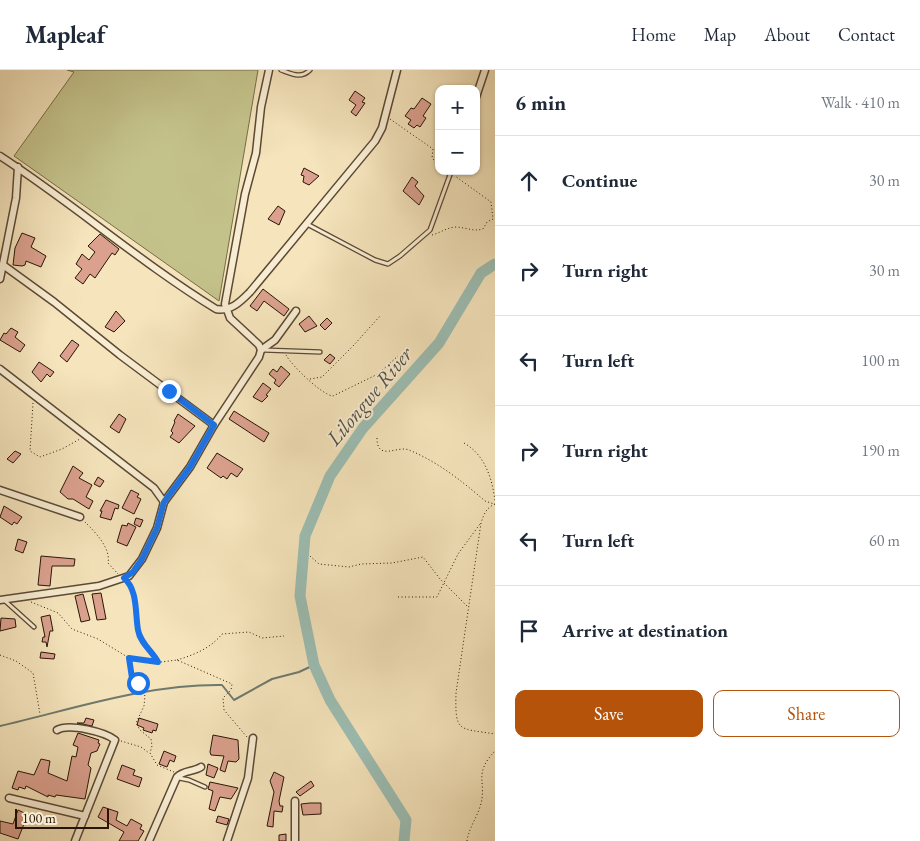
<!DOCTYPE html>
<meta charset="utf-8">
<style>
body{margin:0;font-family:"EB Garamond",serif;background:#f2f2f3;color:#1f2937}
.controls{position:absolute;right:15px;top:15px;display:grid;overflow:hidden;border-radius:10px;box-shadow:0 1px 4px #0004}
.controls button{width:45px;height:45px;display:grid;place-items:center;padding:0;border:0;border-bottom:1px solid #e0e1e3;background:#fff;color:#1f2937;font:25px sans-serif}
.scale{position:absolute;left:15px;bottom:12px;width:94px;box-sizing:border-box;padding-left:5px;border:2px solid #291506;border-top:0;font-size:14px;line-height:18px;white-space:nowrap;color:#291506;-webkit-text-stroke:4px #f8edd3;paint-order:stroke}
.stop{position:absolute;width:15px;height:15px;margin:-11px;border:4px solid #1a73e8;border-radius:50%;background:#fff}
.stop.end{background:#1a73e8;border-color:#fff;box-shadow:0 1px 5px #0008}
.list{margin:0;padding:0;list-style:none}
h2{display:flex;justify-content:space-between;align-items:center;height:65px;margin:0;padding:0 20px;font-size:21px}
h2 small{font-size:16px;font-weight:400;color:#747a83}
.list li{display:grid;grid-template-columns:32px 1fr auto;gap:15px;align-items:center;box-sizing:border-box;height:90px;padding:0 20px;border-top:1px solid #e0e1e3}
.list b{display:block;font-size:19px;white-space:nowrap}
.list em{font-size:16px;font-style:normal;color:#747a83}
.actions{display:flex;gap:10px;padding:15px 20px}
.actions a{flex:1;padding:11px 0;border:1px solid #b45309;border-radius:10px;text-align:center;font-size:18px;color:#b45309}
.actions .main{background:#b45309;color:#fff}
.icon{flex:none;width:28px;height:28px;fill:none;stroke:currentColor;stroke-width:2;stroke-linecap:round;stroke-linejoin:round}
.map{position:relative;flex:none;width:495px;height:771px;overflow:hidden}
header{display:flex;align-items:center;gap:30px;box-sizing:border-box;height:70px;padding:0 25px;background:#fff;border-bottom:1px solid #e0e1e3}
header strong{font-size:24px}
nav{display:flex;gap:28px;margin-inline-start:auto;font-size:18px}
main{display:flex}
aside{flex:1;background:#fff}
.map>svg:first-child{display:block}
</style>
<header>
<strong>Mapleaf</strong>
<nav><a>Home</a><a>Map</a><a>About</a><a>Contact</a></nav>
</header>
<main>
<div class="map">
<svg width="495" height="771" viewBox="0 0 495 771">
<rect width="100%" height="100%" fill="#f5e4bc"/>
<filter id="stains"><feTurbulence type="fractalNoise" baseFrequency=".004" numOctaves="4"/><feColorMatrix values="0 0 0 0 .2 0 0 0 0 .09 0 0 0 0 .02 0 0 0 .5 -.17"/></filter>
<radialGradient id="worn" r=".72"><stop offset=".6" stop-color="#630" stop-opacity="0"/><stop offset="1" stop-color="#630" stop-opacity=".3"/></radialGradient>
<polygon fill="#c4c28b" stroke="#766c48" points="67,0 258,0 219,231 14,86 74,2"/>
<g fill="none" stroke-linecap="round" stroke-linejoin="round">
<path stroke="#6e7a6e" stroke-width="2" d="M0 656C74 639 146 614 222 615L234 630 272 609 299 602 314 595"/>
<polyline stroke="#9cbeb4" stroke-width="11" points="404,771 406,750 330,630 314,595 300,526 305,466 330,406 363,358 439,273 481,203 495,194"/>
</g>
<g fill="#dba18e" stroke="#291506">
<polygon points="355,21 365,28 362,32 365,33 356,46 351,42 356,35 349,30"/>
<polygon points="422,28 431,34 423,46 426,48 420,57 417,55 414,58 408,54 411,50 405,46 411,38 414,39"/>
<polygon points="304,98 319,106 309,115 303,112 304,106 301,105"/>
<polygon points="412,107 418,112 415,116 424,126 419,135 403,121"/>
<polygon points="278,136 285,141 279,155 268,149"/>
<polygon points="22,163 35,168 31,177 46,186 41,197 26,191 25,195 22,196 13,195 15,178"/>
<polygon points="100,164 119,179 115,185 112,183 95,208 90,204 83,214 75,208 82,199 76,194 82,184 89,190 95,182 88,176"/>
<polygon points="263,219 289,239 284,246 264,231 257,241 250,236"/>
<polygon points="116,241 125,251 114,262 105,257"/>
<polygon points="309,246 317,256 305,262 299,254"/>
<polygon points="327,248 332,253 325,260 320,255"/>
<polygon points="11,258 18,262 15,267 25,275 20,282 0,270 4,263 6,264"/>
<polygon points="72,270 79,275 67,292 60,286"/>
<polygon points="330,284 335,288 330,294 324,290"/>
<polygon points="39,292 54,302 50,307 47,304 41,312 32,302"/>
<polygon points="281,296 290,304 279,317 274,313 276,310 269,304 273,299 277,302"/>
<polygon points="263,313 271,319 266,325 268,326 262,332 253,327"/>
<polygon points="234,341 269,363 264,372 229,349"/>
<polygon points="119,344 126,349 119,363 110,357"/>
<polygon points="178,344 195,356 179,373 170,367 173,363 171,361 175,352 174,351"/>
<polygon points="15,381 21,384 13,393 7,389"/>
<polygon points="217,383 243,399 237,407 231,403 227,409 223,406 221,408 207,398"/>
<polygon points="73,396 83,403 79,408 92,415 86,427 93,431 89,439 73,429 68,429 60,422"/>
<polygon points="98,407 104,411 100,417 94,414"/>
<polygon points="131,420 139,424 137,427 141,429 134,444 122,438"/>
<polygon points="106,430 119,435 118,439 115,438 111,450 100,447 102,441 100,441"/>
<polygon points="4,436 22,447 17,454 14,452 12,455 0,447"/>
<polygon points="136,448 143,450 140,457 134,454"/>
<polygon points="128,453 136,457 127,476 117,472 122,455 127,456"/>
<polygon points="18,469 27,472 23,483 15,480"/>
<polygon points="41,486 75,489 74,496 52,496 50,516 38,515"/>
<polygon points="101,523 106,549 97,550 92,524"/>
<polygon points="83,524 90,550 81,552 75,526"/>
<polygon points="50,545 53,561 50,561 47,577 46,572 42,572 43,567 45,567 41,547"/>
<polygon points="1,548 15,549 16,557 0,561"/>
<polygon points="41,582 55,584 54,589 40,588"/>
<polygon points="86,648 94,650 92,656 77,653 84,653"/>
<polygon points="139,648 158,654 156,661 153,660 152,663 143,660 144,658 137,655"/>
<polygon points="78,663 99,670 98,673 100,674 97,681 91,683 88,695 91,698 85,729 56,725 55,727 48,725 48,727 26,716 25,719 19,717 18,720 12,718 18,701 34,705 41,689 50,691 48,703 67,711 72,686 76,687 78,677 73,675"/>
<polygon points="213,665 238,670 239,689 236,692 228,691 225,702 220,700 224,686 211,685 210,682"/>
<polygon points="164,681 176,686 174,692 170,690 167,697 159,694"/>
<polygon points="208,694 218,698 214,708 206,705"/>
<polygon points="122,695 135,700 133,705 142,708 139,717 117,709"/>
<polygon points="274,702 284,707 279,731 280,736 283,736 282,742 274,741 273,757 267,756 274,722 270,711"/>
<polygon points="311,711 314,716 300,726 296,722"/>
<polygon points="210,712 238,718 231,729 220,727 215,741 209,739 213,721 208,719"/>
<polygon points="310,733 321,733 321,744 303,745 301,734"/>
<polygon points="103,737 118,742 116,750 127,756 131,749 142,755 140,759 144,761 138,771 119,771 124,762 98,747"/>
<polygon points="18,740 31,746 26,755 24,754 18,769 0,763 0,751 13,754"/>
<polygon points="218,746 229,749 227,755 216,752"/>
<polygon points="286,764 286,771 279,771 279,765"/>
</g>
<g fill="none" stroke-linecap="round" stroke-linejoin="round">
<defs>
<g id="lane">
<path d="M281 0C292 4 301 9 310 0"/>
<polyline points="307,154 375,190 388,194 400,186 430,160 451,102"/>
<polyline points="264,280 320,282"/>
<polyline points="4,530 34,557"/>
<polyline points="179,708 189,710 205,717"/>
</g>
<g id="street">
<polyline points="476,27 485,0"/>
<path d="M0 86C74 134 141 193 216 239 231 242 241 231 250 222L375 71 382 58 397 0"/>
<polyline points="3,195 54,232 120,285 214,355"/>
<polyline points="0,209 16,128 18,97"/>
<polyline points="261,280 275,270 296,241"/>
<polyline points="0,299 154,418 164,432 157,458 142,489 129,506 99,516 0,530"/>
<polyline points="0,420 80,447"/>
<polyline points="164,432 190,397 214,355 259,287 261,280 259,275 230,248 225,234 245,124 256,83 261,37 269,0"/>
<path d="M57 660C69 653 105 662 115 670L75 771"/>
<polyline points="9,728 85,746"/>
<path d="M149 771 177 707C184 700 193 702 201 697"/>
<polyline points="227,771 248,708 253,668"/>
<polyline points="295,771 295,731"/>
</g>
</defs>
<use href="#lane" stroke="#5c4934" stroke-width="5.5"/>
<use href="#street" stroke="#5c4934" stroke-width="9"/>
<g stroke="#291506" stroke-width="1" stroke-dasharray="1 2.5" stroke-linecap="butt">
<polyline points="390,49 433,79 432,88 439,95"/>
<path d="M432 165C440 163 446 158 455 157 465 157 473 162 483 159L487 152 493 149 491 132 455 106"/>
<path d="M286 285C292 296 322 325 333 326L378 304 398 286"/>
<polyline points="310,309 322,307 353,276 380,246"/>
<polyline points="33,333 30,381 40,387 62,379 80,369"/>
<path d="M377 368C377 392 398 375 409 380 438 392 462 411 485 431L494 434"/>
<path d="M464 373C485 385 492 408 495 431"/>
<path d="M495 434C486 438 484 444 481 453L456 623C455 663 458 658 495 664"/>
<path d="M85 452C95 462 111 478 108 493L118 504"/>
<polyline points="310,486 319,494 349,497 361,494 392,493 423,487 440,509 467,536"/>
<polyline points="129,512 136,540 138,562 150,585 157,592"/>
<polyline points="398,527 437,527 458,484 480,454"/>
<polyline points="31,532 58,543 72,559 98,569 129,588 153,593 177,590 232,614 231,620 223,628 224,640 247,667"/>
<polyline points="0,585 16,591 33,603 40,644"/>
<polyline points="129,589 132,608 137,609 145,626 144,636 136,653 140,660 151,669 152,676 150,683 157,695 174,702"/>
<path d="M177 590C194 585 211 578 222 564L249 562 262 568 284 566"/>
<polyline points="121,671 141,677 149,683"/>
<path d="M467 771C469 758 476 749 480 737 488 712 472 705 495 681"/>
</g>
<use href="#lane" stroke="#f8edd3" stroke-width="3"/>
<use href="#street" stroke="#f8edd3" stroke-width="6"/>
</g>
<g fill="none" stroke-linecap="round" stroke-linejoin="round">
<path stroke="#1a73e8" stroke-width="6" d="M138 613 137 609 132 608 129 588 158 592C153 582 140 573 138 560 135 543 138 520 124 508L133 502 142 489 157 458 164 432 190 397 214 355 169 321"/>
</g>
<g text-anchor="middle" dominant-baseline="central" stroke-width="4" stroke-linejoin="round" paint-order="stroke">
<g font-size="21" font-style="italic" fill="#515043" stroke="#f8edd3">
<text transform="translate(369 326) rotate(-50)">Lilongwe River</text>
</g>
</g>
<rect width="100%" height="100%" filter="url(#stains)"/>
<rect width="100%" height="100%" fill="url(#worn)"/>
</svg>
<div class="controls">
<button>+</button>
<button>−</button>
</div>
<div class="scale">100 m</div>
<div class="stop" style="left:138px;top:613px"></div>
<div class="stop end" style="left:169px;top:321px"></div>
</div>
<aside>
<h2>6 min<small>Walk · 410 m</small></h2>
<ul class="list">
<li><svg class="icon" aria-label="ahead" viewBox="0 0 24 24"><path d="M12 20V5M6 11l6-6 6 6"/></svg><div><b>Continue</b></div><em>30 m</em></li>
<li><svg class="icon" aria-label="right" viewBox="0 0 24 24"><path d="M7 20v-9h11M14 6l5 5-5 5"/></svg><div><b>Turn right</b></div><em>30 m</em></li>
<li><svg class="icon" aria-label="left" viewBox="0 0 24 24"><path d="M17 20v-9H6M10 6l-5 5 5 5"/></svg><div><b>Turn left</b></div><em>100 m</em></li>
<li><svg class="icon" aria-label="right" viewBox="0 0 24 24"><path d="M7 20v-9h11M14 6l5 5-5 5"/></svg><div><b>Turn right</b></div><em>190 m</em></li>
<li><svg class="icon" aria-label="left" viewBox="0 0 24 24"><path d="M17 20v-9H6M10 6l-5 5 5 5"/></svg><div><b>Turn left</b></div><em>60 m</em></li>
<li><svg class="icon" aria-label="arrive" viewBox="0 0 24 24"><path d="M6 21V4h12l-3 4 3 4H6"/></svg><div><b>Arrive at destination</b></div></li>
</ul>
<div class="actions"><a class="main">Save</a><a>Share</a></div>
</aside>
</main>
